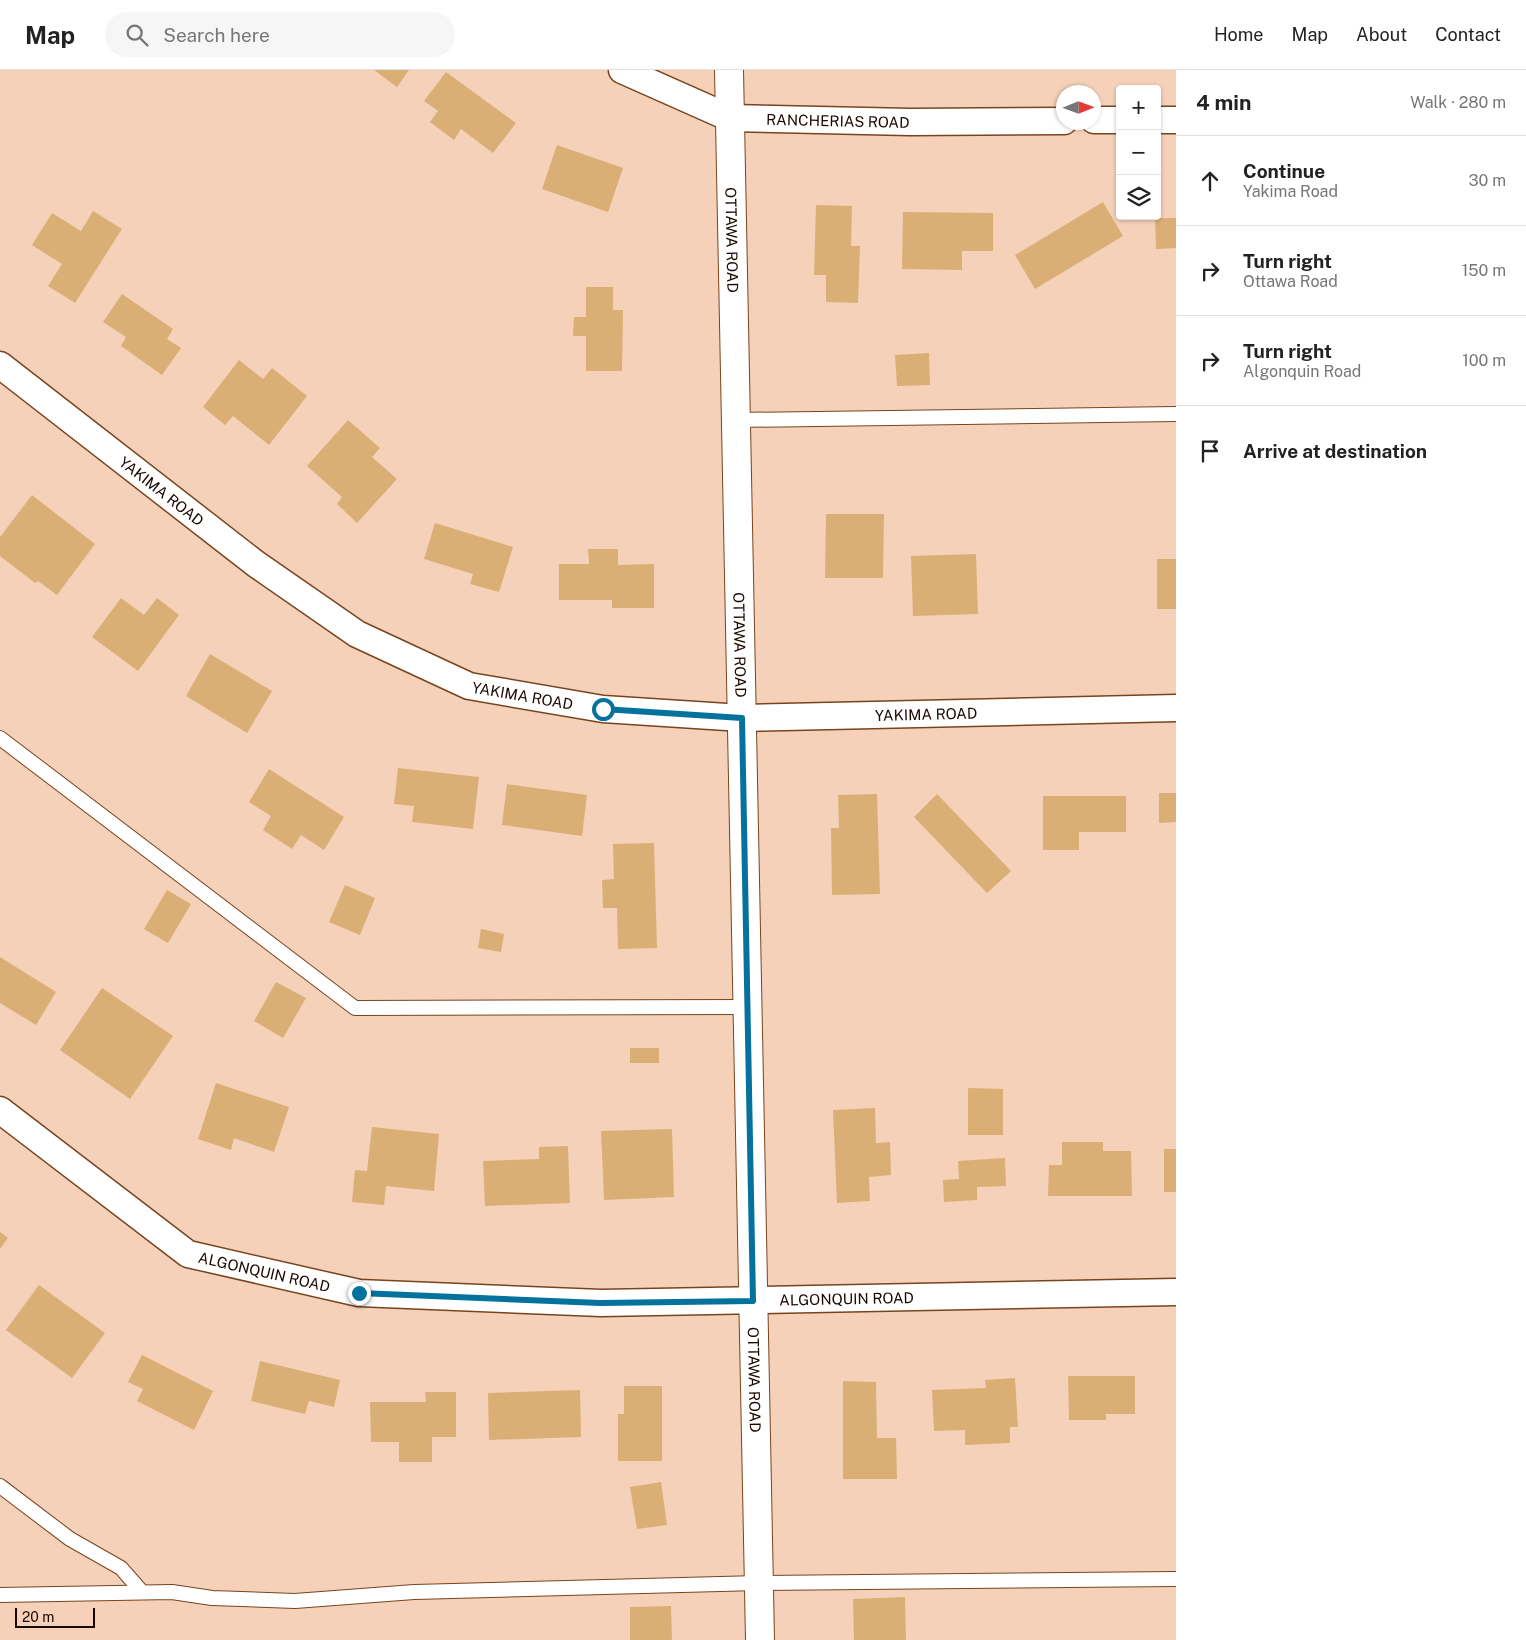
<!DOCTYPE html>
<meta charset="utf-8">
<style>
body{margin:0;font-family:"Public Sans",sans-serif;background:#f6f6f6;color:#222}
.controls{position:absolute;right:15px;top:15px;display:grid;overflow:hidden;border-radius:5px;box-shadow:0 1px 4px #0004}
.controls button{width:45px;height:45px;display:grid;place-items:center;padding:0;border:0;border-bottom:1px solid #e0e0e0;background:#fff;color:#222;font:25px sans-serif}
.compass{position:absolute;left:1056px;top:15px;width:45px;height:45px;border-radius:50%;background:#fff;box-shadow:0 1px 4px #0004;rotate:89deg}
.scale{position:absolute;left:15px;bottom:12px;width:80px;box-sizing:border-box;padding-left:5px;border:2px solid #1b0700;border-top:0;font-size:14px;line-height:18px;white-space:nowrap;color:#1b0700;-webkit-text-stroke:4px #f6d1b9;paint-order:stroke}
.stop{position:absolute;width:15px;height:15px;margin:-11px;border:4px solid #05729d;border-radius:50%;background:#fff}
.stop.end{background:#05729d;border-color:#fff;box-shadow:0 1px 5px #0008}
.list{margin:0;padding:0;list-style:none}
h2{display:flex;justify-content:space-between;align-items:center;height:65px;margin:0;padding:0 20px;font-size:21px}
h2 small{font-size:16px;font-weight:400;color:#767676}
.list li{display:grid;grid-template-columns:32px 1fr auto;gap:15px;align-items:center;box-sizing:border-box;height:90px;padding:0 20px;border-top:1px solid #e0e0e0}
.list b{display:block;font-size:19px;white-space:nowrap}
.list p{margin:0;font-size:16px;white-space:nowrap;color:#767676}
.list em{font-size:16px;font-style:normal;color:#767676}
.icon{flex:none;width:28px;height:28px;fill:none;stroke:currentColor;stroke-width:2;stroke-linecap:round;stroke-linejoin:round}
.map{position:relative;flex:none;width:1176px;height:1570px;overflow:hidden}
header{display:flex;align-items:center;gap:30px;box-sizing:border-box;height:70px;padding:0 25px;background:#fff;border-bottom:1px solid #e0e0e0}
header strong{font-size:24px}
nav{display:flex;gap:28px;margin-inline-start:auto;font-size:18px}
.search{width:350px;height:45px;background:#f6f6f6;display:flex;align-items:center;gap:12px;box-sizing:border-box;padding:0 18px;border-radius:28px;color:#767676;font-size:19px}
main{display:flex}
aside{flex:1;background:#fff}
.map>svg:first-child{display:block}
</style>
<header>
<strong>Map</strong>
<div class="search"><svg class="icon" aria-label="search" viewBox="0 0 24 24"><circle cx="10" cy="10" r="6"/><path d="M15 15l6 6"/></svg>Search here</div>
<nav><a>Home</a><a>Map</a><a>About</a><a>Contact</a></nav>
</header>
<main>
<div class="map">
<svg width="1176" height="1570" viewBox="0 0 1176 1570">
<rect width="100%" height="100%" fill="#f6d1b9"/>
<g fill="#d9af76">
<polygon points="374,0 409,0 397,17"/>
<polygon points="446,2 516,53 493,83 461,59 454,70 430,52 438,41 424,31"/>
<polygon points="557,75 623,98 608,142 542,119"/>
<polygon points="1103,132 1123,166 1035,219 1015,185"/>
<polygon points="816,135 852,136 851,176 860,176 858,233 826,232 826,205 814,205"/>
<polygon points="93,141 122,159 75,233 48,216 62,194 32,175 52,143 81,161"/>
<polygon points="903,142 993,143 993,181 962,181 962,200 902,199"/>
<polygon points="1155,148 1176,148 1176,178 1156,179"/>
<polygon points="586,217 613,217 613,240 623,240 622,301 586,301 586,266 573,266 574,247 586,247"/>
<polygon points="122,224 173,259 167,269 181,278 162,305 121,276 126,267 103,252"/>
<polygon points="929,283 930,315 897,316 895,285"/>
<polygon points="239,290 263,309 272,298 307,326 269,375 233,346 225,355 203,337"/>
<polygon points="348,350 380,378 372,387 397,409 357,453 337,434 342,427 307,396"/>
<polygon points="32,425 95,474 57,525 38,511 35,513 0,486 0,467"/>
<polygon points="826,444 884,444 883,508 825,508"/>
<polygon points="435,453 513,477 499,522 470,514 473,504 424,489"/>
<polygon points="588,479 618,479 618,495 654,494 654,538 612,538 612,530 559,530 559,494 589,494"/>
<polygon points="976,484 978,544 913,546 911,486"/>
<rect x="1157" y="489" width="19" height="50"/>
<polygon points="121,528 144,545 157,528 179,545 138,601 92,567"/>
<polygon points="210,584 272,621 247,663 186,626"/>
<polygon points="398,698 479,707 473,759 412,752 414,736 394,734"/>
<polygon points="269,699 344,747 324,780 301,765 292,779 263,760 271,746 249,732"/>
<polygon points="507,714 587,725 582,766 502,755"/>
<polygon points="1159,723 1176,723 1176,752 1159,753"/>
<polygon points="877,724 880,824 832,825 831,758 839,758 838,725"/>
<polygon points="937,724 1011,801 987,823 914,747"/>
<polygon points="1043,726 1126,726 1126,762 1079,762 1079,780 1043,780"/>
<polygon points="654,773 657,878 618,879 617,838 603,838 602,810 614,809 613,774"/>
<polygon points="345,815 375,828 360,865 329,852"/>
<polygon points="167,820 191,834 168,873 144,859"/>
<polygon points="481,859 504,864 501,882 478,878"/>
<polygon points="0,887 56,922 36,955 0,933"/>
<polygon points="276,912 306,928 283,968 254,951"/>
<polygon points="102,918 173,966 130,1029 60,980"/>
<rect x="630" y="978" width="29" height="15"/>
<polygon points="216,1013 289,1037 274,1082 234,1068 231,1080 198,1069"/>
<polygon points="968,1018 1003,1019 1003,1065 968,1065"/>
<polygon points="875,1038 876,1073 890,1072 891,1105 869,1107 870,1131 837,1133 833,1040"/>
<polygon points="372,1057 439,1064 434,1121 386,1116 384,1135 352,1132 355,1100 367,1101"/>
<polygon points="672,1059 674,1127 604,1130 601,1061"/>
<polygon points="1062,1072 1103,1072 1103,1081 1131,1081 1132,1126 1048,1126 1049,1095 1062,1095"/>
<polygon points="568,1076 570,1133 485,1136 483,1091 539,1089 539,1077"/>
<rect x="1164" y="1079" width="12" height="43"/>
<polygon points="1005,1088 1006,1116 977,1117 977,1130 944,1132 943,1110 959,1109 958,1091"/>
<polygon points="0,1162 8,1168 0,1179"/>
<polygon points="39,1215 105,1263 72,1308 6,1260"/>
<polygon points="142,1285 213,1321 194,1360 137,1331 143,1319 128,1312"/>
<polygon points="260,1291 340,1310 334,1337 309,1331 305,1344 251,1331"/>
<polygon points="1068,1306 1135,1306 1135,1344 1106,1344 1106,1350 1069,1350"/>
<polygon points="1015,1308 1018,1357 1010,1357 1010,1373 965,1375 965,1360 934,1361 932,1320 986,1318 985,1310"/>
<polygon points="843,1311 876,1312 877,1368 896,1368 897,1409 843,1409"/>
<polygon points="624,1316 662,1316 662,1391 618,1391 618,1344 624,1344"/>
<polygon points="580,1320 581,1367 489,1370 488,1323"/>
<polygon points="425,1322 456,1322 456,1367 432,1367 432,1392 399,1392 399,1372 371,1372 370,1332 426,1332"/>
<polygon points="661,1412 667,1455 637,1459 630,1417"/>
<polygon points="905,1527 906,1570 854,1570 853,1529"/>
<polygon points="671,1536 672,1570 630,1570 630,1537"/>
</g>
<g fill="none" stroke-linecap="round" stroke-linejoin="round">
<defs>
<g id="service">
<polyline points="736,350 1176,344"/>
<polyline points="0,668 355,938 748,937"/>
<polyline points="0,1416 70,1469 121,1498 142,1522"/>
<polyline points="0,1525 172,1522 212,1528 295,1531 414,1522 759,1513 1176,1509"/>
</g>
<g id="minor">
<path id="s1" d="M622 0 730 48 910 52 1064 51"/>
<polyline points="1094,50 1120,50"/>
<polyline points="1157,50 1176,50"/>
<path id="s2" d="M0 295 256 494 357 564 469 616 603 639 742 648 1176 638"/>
<path id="s3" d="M0 1040 188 1184 359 1223 601 1233 1176 1222"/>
</g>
<g id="tertiary">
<path id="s4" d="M729 0 760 1570"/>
</g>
</defs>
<use href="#service" stroke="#78441e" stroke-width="16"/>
<use href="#minor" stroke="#78441e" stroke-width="29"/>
<use href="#tertiary" stroke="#78441e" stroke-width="30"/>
<use href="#service" stroke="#fff" stroke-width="14"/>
<use href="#minor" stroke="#fff" stroke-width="26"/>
<use href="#tertiary" stroke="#fff" stroke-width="28"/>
</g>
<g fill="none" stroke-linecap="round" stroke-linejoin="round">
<polyline stroke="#05729d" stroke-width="6" points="359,1223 600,1233 753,1231 742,648 603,639"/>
</g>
<g text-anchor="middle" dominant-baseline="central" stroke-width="5" stroke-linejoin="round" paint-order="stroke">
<g font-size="15" fill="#1b0700" stroke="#f6d1b9">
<text stroke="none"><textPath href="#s1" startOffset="226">RANCHERIAS ROAD</textPath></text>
<text stroke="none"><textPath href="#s4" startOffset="170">OTTAWA ROAD</textPath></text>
<text stroke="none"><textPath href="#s2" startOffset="205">YAKIMA ROAD</textPath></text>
<text stroke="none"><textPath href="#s4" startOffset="575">OTTAWA ROAD</textPath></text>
<text stroke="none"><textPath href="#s2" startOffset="625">YAKIMA ROAD</textPath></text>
<text stroke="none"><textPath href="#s2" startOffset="1030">YAKIMA ROAD</textPath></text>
<text stroke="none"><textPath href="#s3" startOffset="315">ALGONQUIN ROAD</textPath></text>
<text stroke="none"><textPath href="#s3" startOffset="900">ALGONQUIN ROAD</textPath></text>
<text stroke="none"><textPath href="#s4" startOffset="1310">OTTAWA ROAD</textPath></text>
</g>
</g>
</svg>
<div class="controls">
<button>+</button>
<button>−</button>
<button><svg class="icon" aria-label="layers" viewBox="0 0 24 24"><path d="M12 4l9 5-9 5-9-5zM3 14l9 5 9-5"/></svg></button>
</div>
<svg class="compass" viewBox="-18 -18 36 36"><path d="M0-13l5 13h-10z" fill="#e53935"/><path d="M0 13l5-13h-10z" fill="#767676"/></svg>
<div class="scale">20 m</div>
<div class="stop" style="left:603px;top:639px"></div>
<div class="stop end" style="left:359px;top:1223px"></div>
</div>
<aside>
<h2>4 min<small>Walk · 280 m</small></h2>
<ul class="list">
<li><svg class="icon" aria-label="ahead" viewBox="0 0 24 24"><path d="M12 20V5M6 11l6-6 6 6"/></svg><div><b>Continue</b><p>Yakima Road</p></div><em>30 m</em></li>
<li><svg class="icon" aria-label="right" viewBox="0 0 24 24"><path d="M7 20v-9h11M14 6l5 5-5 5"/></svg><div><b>Turn right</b><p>Ottawa Road</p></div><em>150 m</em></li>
<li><svg class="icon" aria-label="right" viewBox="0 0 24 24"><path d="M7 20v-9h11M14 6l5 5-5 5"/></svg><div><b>Turn right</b><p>Algonquin Road</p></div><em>100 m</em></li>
<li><svg class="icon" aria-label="arrive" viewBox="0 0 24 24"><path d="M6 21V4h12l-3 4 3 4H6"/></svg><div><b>Arrive at destination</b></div></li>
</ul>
</aside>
</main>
